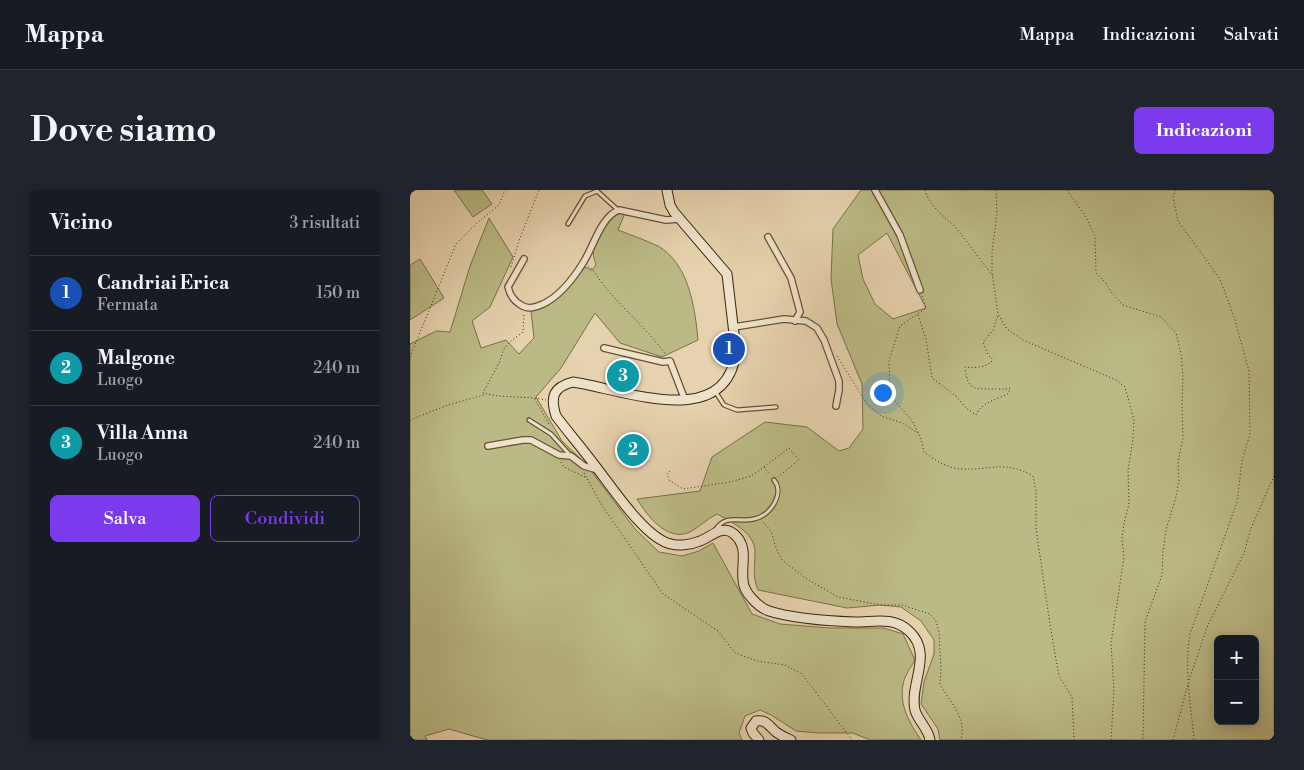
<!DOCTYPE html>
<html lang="it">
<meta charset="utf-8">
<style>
body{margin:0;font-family:"Libre Bodoni",serif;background:#20242c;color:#f1f3f6}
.controls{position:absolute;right:15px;bottom:15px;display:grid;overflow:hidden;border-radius:8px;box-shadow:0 2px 12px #0003}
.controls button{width:45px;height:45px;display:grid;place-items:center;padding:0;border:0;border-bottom:1px solid #363941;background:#171b24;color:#f1f3f6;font:25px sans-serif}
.you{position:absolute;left:472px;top:202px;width:18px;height:18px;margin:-12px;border:4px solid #fff;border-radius:50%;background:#1a73e8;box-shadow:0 0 0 8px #1a73e833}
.badge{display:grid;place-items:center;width:32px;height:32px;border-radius:50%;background:#7c3aed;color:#fff;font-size:16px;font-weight:700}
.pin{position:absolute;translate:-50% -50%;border:2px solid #fff;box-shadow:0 1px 5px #0006}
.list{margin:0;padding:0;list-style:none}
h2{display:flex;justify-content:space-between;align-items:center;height:65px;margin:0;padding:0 20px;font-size:21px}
h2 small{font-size:16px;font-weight:400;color:#9ea1a6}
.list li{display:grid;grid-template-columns:32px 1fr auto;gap:15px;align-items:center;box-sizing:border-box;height:75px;padding:0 20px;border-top:1px solid #363941}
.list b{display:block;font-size:19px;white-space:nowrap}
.list p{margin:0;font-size:16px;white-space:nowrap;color:#9ea1a6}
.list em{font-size:16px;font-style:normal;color:#9ea1a6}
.actions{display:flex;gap:10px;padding:15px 20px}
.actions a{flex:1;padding:11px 0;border:1px solid #7c3aed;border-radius:8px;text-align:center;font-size:18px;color:#7c3aed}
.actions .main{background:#7c3aed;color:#fff}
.map{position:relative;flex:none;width:864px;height:550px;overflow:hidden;border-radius:8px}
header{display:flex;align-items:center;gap:30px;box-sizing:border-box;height:70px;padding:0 25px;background:#171b24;border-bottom:1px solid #363941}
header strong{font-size:24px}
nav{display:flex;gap:28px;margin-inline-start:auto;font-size:18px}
.intro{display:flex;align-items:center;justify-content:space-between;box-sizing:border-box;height:120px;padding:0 30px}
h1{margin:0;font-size:35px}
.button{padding:12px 22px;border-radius:8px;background:#7c3aed;color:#fff;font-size:18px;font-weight:700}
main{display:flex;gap:30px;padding:0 30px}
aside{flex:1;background:#171b24;border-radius:8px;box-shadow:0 2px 12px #0003}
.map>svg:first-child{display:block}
</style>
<header>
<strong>Mappa</strong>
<nav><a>Mappa</a><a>Indicazioni</a><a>Salvati</a></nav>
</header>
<div class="intro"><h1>Dove siamo</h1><a class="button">Indicazioni</a></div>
<main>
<aside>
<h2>Vicino<small>3 risultati</small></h2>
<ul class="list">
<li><span class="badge" style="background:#1a4fb4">1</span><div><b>Candriai Erica</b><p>Fermata</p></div><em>150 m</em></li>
<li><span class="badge" style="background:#0f9aa8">2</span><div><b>Malgone</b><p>Luogo</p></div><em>240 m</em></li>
<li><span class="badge" style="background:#0f9aa8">3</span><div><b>Villa Anna</b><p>Luogo</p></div><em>240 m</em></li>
</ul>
<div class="actions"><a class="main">Salva</a><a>Condividi</a></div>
</aside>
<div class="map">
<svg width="864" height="550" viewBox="0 0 864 550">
<rect width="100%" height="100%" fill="#e6d2ae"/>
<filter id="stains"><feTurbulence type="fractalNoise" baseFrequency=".004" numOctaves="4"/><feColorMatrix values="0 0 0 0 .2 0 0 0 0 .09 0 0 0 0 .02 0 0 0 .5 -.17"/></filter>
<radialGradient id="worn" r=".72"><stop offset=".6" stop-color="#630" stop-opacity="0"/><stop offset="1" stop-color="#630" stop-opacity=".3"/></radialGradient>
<g fill="#bbba86" stroke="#7b7049" fill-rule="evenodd">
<polygon points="44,0 72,0 82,14 63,27"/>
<path d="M451 0H864V550H530L528 539 511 514 514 492 524 464V450L511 431 491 417 470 415 437 418 348 400C342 386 345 375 345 361 344 342 321 332 307 324 297 329 289 337 280 342 257 353 236 324 227 309L290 301 302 267 355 232 397 237 429 261 439 258 453 239 452 194 427 134 421 89 423 39ZM477 43 516 118 483 129 465 114 453 89 448 65ZM808 449H845V531H808Z"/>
<path d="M208 22 215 23 208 40C221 45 235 50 248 56 279 74 285 118 288 150L252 167 210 153 185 123 151 178 126 207 152 251 176 274 225 339 249 362 272 366 289 361 303 353 342 424 370 434 420 438H474L493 444 505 470C501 477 494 486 493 495 489 515 500 534 511 550H460L443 543H408L386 541 361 525 350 520 335 526 329 543 332 550H77L39 539 15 546 17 550H0V154L26 141 40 142 60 76 79 28 103 67 80 117 62 131 71 158 96 150 109 164 124 148 121 121C146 117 160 96 175 77L182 80 186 75C185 71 182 64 184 59 187 48 198 28 208 22Z"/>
<polygon points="10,69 34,108 0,130 0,75"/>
</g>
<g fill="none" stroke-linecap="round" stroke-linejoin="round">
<defs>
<g id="service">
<polyline points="158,34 175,6 187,1 208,20"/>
<polyline points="305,201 314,215 327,220 366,217"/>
<polyline points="119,230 141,244 160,265"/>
<path d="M305 340C317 323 327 333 344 329 360 326 375 304 364 290"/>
</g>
<g id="minor">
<polyline points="465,0 490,45 510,100"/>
<polyline points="358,47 381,88 390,122 385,131"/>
<path d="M114 69 98 97C100 106 104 111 111 115 118 120 126 117 133 114 150 106 163 89 173 73 183 58 191 26 209 20L256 30 270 29"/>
<polyline points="324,137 374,129 396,131 407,138 414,150 429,191 429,200 426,216"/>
<polyline points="194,158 253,172 260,171 275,210"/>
<polyline points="78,256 113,250 121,250 149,265 161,266 174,276 188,280"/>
</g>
<g id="secondary">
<path d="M257 0 260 15 264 22 317 84 326 161C317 243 212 199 163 192 143 197 140 207 146 226 158 242 171 257 183 273 200 294 235 349 261 354 268 356 280 355 287 352 300 349 311 333 324 344 339 357 331 373 333 390 333 402 348 417 359 421 384 429 418 431 445 432 464 432 483 426 499 441 524 464 499 493 505 520 508 531 518 538 520 550"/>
<path d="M349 550 343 543 341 538 346 531C356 529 359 536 366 542 370 545 376 548 381 550"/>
</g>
</defs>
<use href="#service" stroke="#665234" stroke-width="5.5"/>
<use href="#minor" stroke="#665234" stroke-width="8"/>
<use href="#secondary" stroke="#3b270c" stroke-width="11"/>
<g stroke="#3b270c" stroke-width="1" stroke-dasharray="1 2.5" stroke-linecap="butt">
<path d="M515 0C520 18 535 26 547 39 559 54 571 71 583 86"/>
<polyline points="586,0 587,24 582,62 582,82 588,124 597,139 613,150 706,190 715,197 724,230 723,249 718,280 719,314 714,333 712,349 714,367 701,453 704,500 701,550"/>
<polyline points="657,0 676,27 685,46 686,83 695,92 702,103 713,115 751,127 766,143 771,164 773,186 772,214 773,248 768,272 769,290 766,307 756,340 753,362 752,385 735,432 733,550"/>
<path d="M766 0 763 7 768 31 810 89 825 130 839 181 840 244 832 271 827 312 780 444C774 479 781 515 784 550"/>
<path d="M178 76 183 80C203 112 234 134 256 165"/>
<polyline points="101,77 110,48 129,0"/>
<path d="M512 106 516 118 490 136 479 171 480 205 503 232 511 249 514 262C525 270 538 279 553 279 582 280 595 270 623 286L626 301V339L641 441 649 486 662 507 664 550"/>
<polyline points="114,125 113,142 101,151 94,159 89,173 73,203 88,206 124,208 140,236"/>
<path d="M508 125 516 149 522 188 546 206 556 218 566 225C572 212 586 210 598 204L600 198C595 200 593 199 588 199 568 198 557 204 555 177 565 178 576 178 583 170L578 165 573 152 583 140 588 125"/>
<polyline points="427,166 457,214 471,226 492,233 508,243"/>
<polyline points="0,167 46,54 67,33 89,15 95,0"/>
<polyline points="125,208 136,210"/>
<polyline points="0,230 38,215 74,205"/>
<polyline points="151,272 154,277 177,288"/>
<polyline points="354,277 379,258 389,270 368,287"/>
<polyline points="260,281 257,284 260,291 273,299 320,292 341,286 354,277 360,285"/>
<polyline points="174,283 191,314 253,404 308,441 325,463 347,471 375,475 392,484 442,550"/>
<path d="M353 332 361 341 367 361 372 370 397 389 428 407 470 415H492L520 424 526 431 529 442 531 481 530 494C540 513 557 527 551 550"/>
<polyline points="779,490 798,435 834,363 841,338 864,286"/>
<polyline points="763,550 778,494"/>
</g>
<use href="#service" stroke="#efe2ca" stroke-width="3"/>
<use href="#minor" stroke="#efe2ca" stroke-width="5.5"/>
<use href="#secondary" stroke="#efe2ca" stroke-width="9"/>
</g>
<rect width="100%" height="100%" filter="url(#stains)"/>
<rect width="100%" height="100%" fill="url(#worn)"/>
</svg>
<div class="controls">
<button>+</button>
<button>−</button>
</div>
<div class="you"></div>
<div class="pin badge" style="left:319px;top:159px;background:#1a4fb4">1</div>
<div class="pin badge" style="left:223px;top:260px;background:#0f9aa8">2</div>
<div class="pin badge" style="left:213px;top:186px;background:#0f9aa8">3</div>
</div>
</main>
